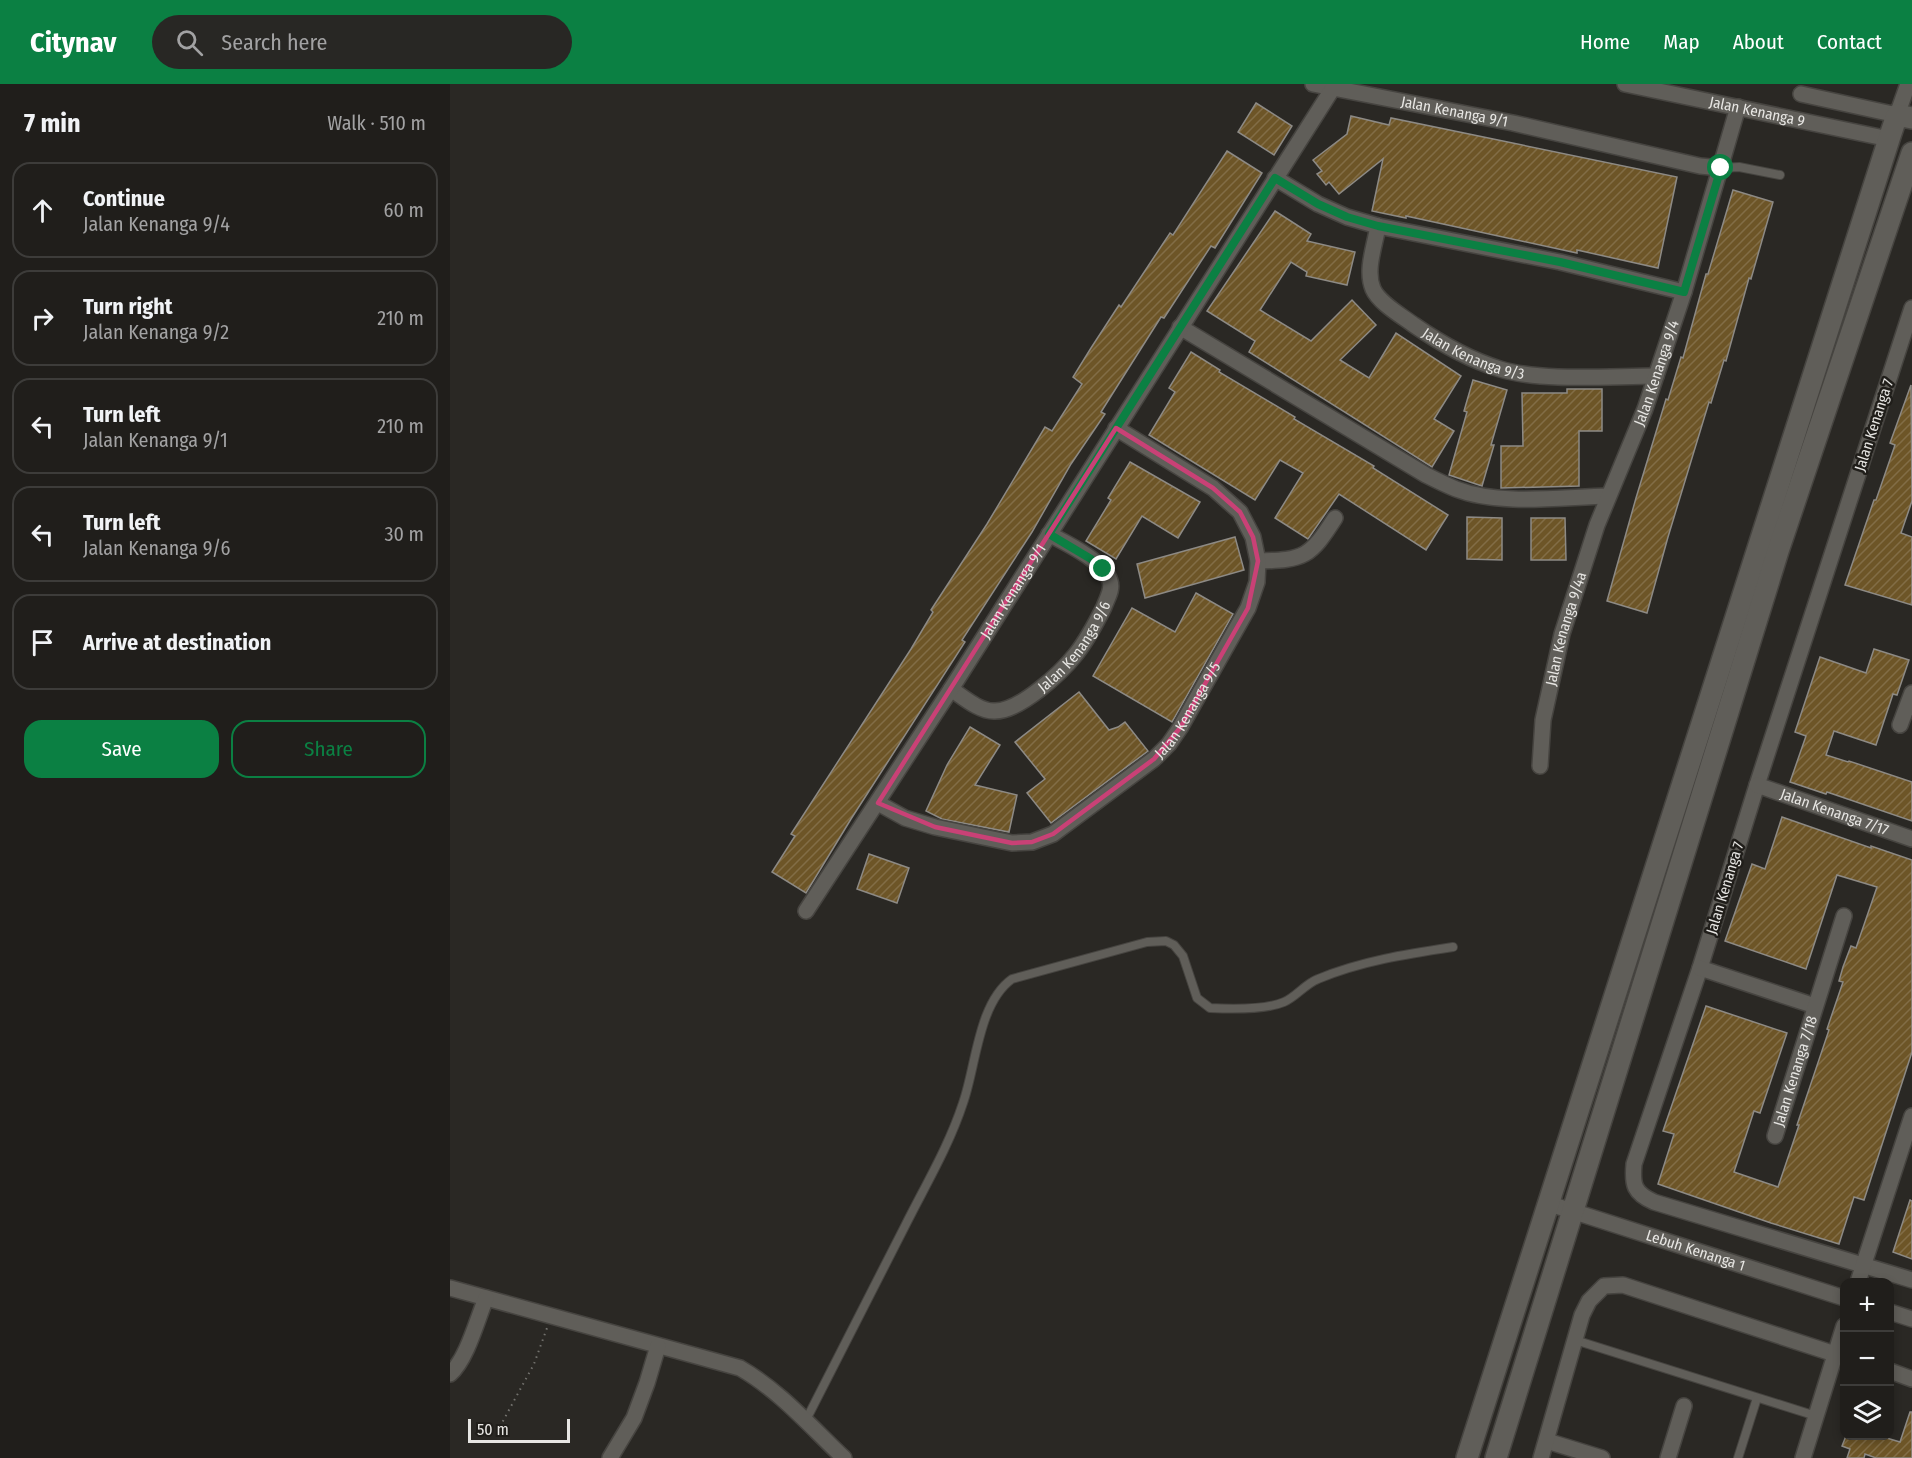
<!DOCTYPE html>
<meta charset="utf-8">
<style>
body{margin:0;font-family:"Fira Sans Condensed",sans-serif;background:#282724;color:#f1f3f6}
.controls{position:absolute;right:18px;bottom:18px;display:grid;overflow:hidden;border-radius:12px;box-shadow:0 3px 9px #0003}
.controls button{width:54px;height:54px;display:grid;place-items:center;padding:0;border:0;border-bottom:2px solid #3d3c3a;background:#201e1b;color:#f1f3f6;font:30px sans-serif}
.scale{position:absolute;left:18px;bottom:15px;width:102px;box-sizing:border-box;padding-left:6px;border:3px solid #e7e6e3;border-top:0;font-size:16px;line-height:21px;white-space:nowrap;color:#e7e6e3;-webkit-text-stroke:4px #201e1a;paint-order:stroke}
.stop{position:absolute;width:18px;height:18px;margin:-14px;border:4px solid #0b8043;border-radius:50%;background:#fff}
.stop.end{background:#0b8043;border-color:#fff;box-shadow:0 2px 6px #0008}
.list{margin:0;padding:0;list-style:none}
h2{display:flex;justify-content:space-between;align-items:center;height:78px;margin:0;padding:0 24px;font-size:26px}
h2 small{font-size:20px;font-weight:400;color:#a2a2a3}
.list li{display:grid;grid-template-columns:39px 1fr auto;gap:18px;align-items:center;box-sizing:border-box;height:96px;margin:0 12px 12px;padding:0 12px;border:2px solid #3d3c3a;border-radius:18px}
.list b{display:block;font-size:22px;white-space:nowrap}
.list p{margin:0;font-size:20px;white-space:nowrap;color:#a2a2a3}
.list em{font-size:20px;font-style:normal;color:#a2a2a3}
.actions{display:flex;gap:12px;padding:18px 24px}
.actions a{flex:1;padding:14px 0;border:2px solid #0b8043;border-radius:18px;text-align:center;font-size:21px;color:#0b8043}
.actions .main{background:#0b8043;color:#fff}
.icon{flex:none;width:33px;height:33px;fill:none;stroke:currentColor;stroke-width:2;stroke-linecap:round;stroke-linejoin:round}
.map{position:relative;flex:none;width:1462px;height:1374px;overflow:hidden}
header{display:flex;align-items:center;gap:36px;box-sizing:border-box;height:84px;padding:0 30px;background:#0b8043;color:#fff}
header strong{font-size:28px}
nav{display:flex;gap:33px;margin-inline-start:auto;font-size:21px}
.search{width:420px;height:54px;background:#282724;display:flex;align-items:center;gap:15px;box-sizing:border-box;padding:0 21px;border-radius:33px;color:#a2a2a3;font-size:22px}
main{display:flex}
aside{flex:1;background:#201e1b}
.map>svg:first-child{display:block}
</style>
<header>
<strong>Citynav</strong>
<div class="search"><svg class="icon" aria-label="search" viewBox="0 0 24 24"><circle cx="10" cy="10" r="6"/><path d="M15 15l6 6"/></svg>Search here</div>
<nav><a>Home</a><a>Map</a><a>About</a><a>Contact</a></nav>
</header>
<main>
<aside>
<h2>7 min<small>Walk · 510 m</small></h2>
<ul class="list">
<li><svg class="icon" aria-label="ahead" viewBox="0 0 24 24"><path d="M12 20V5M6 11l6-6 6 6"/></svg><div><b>Continue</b><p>Jalan Kenanga 9/4</p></div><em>60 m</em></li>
<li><svg class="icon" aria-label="right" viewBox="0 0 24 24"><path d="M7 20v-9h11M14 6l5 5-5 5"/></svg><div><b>Turn right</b><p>Jalan Kenanga 9/2</p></div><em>210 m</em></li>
<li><svg class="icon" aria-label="left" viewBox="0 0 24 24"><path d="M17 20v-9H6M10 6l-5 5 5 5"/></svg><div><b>Turn left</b><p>Jalan Kenanga 9/1</p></div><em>210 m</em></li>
<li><svg class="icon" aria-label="left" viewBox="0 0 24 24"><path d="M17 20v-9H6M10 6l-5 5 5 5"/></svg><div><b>Turn left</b><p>Jalan Kenanga 9/6</p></div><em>30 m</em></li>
<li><svg class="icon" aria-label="arrive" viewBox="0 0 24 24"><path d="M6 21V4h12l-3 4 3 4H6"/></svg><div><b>Arrive at destination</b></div></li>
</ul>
<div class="actions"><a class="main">Save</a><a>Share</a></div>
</aside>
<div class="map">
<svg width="1462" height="1374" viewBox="0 0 1462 1374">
<defs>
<pattern id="building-hatch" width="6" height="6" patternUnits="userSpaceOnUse" patternTransform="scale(1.5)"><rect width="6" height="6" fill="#6d5527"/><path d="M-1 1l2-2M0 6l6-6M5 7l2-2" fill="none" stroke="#826d46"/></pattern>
</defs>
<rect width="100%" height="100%" fill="#2a2824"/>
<g fill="url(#building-hatch)" stroke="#8d8a85" stroke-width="1.5">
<polygon points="806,19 842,42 824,71 788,48"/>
<polygon points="901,32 939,41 941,34 1227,93 1208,184 1127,166 1127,169 956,132 956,134 922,127 933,75 889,110 879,98 876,101 867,90 872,87 863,76 897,50"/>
<polygon points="777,67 812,89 765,164 761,162 714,234 711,233 668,301 651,328 655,330 621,380 582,448 512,556 515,558 401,735 356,809 322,788 345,752 341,750 461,565 483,528 481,526 537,440 595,343 602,347 632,300 623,293 641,264 669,221 671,223 720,149 723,151"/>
<polygon points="1283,106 1323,118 1301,195 1299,194 1276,277 1274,276 1261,319 1259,318 1218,453 1197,529 1157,517 1186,414 1216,315 1218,316 1231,273 1233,274 1256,190 1258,190"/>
<polygon points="825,127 861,150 857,157 905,168 897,201 856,192 857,188 841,178 810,226 861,257 902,216 926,241 890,276 919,294 946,249 1011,292 984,335 1004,347 982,383 799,268 805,257 757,227"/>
<polygon points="741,268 770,286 769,288 845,333 844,335 924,382 923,384 998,431 976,466 889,410 858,455 825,434 853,389 830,376 805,416 699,351 725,308 719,304"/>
<polygon points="1023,296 1057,306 1041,361 1044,361 1032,402 999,391 1017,328 1014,327"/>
<polygon points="1461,301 1462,417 1451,449 1462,453 1462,521 1395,501 1424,416 1426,416 1445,361 1440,359"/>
<polygon points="1117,305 1152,305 1152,347 1129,347 1129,402 1051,404 1051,362 1073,362 1072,309 1117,309"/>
<polygon points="680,378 750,418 728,454 692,432 666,475 636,457 661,416 658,414"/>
<polygon points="1017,433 1052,434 1052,476 1017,475"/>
<polygon points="1081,434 1115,434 1116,476 1081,476"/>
<polygon points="785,453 794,486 695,514 687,480"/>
<polygon points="746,509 783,530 722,638 643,592 682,524 725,548"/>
<polygon points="1424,565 1459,576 1447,611 1443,610 1426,661 1384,647 1376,671 1398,678 1399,677 1462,698 1462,737 1377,708 1376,710 1340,698 1356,652 1345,648 1370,573 1416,589"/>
<polygon points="629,608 659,646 668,643 675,638 698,667 601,739 577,709 595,695 565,658"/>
<polygon points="520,643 550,661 525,701 567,711 559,748 492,735 476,727 497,681"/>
<polygon points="1332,733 1421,764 1421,762 1462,776 1462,968 1414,1116 1404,1113 1389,1160 1321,1139 1208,1100 1224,1050 1213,1047 1256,922 1337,949 1310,1029 1304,1027 1284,1088 1328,1103 1349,1041 1347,1041 1379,946 1377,945 1393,898 1389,897 1393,883 1401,862 1406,864 1427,803 1387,791 1356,885 1275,857 1302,780 1315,785"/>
<polygon points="419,770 459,784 447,819 407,805"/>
<polygon points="1460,1116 1462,1117 1462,1175 1443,1168"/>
<polygon points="1460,1328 1462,1328 1462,1374 1426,1374 1415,1370 1414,1374 1397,1374 1400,1365 1392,1362 1396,1352 1430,1352 1450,1358"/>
</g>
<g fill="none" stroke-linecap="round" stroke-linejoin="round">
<defs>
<g id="lane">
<polyline points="1271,84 1289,83 1330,91"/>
<polyline points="1125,1256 1366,1332"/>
<path d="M356 1336C389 1272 422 1207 455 1142 475 1102 499 1062 513 1019 526 983 528 919 562 895L697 858 716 857 724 861 733 872 747 914 760 924C780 925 815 926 834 918 846 913 855 900 868 895 911 877 957 870 1003 863"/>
<polyline points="1288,1374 1307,1314"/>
</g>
<g id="street">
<polyline points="863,0 883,4"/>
<path id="s1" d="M1175 0 1439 55"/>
<polyline points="1351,10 1447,31 1458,0"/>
<polyline points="825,94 868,120 897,133 928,142 1110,178 1234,208"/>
<path id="s2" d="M928 142C925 161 915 186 923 205 929 219 952 232 964 241 990 259 1020 276 1050 285 1092 298 1161 292 1206 292"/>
<path d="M1462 224 1307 701 1250 884 1184 1080C1182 1101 1184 1109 1204 1118L1462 1196"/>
<path d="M730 243 976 391C986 396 996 401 1006 405 1050 422 1111 413 1158 412"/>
<path d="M808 477C855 476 860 473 885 434"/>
<path id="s3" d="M501 605C513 613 530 628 545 627 570 627 611 589 626 570 637 556 646 539 654 523 657 514 663 506 660 497 654 477 616 459 599 450"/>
<polyline points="1450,641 1462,609"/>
<path id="s4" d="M1090 682 1093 636 1112 550 1147 441 1195 325 1234 208 1288 23"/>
<path id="s5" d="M1307 701 1462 755"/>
<path id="s6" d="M428 719 455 734 485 743 562 759 582 758 603 750 704 675 719 660 730 644 798 524 807 498 808 477 803 453 790 428 763 404 666 344"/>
<path id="s7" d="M356 827 501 605 883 4 1063 39 1250 82 1271 84"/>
<polyline points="1250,884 1365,922"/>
<path id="s8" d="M1325 1052 1394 832"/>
<path id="s9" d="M1097 1119 1394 1214"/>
<polyline points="1408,1198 1462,1032"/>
<path d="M0 1204 290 1284C330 1307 360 1342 394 1374"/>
<polyline points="1440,1228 1462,1235"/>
<polyline points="1440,1287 1462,1295"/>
<path d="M0 1290C17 1275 27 1236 36 1214"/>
<polyline points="1097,1357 1152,1374"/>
<polyline points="160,1374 184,1334 197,1299 208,1262"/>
<polyline points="1091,1374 1132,1231 1139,1217 1154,1202 1173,1201 1394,1273"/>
<polyline points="1218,1374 1234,1322"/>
<polyline points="1353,1374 1394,1242"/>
</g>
<g id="secondary">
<polyline points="1017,1374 1439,55 1447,31 1462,34"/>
<polyline points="1046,1374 1328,467 1462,69"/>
</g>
</defs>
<use href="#lane" stroke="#464440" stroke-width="10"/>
<use href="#street" stroke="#464440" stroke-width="18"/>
<use href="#secondary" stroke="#464440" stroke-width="24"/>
<polyline stroke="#73726e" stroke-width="2" stroke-dasharray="1.5 4.5" stroke-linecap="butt" points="47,1348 84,1280 97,1244"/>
<use href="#lane" stroke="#605e59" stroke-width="8"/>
<use href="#street" stroke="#605e59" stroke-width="15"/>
<use href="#secondary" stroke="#605e59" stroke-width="21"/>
</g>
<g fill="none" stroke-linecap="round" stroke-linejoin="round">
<polyline stroke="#0b8043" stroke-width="8" points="653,485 641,475 599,450 825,94 868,120 897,133 928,142 1110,178 1234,208 1271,84"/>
</g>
<path fill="none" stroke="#c94176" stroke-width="4.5" stroke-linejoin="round" d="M666 344 763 404 790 428 803 453 808 477 798 524 730 644 704 675 603 750 582 758 562 759 485 743 428 719Z"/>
<g text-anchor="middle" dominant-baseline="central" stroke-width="5" stroke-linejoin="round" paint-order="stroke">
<g font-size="15" fill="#e7e6e3" stroke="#201e1a">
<text stroke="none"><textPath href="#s7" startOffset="1101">Jalan Kenanga 9/1</textPath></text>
<text stroke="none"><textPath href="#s1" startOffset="135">Jalan Kenanga 9</textPath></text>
<text stroke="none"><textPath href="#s2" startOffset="186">Jalan Kenanga 9/3</textPath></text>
<text stroke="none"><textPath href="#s4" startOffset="412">Jalan Kenanga 9/4</textPath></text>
<text transform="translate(1424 341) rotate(-72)">Jalan Kenanga 7</text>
<text stroke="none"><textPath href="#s7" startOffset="381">Jalan Kenanga 9/1</textPath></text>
<text stroke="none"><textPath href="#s4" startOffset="140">Jalan Kenanga 9/4a</textPath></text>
<text stroke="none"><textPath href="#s3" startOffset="156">Jalan Kenanga 9/6</textPath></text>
<text stroke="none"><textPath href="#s6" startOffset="369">Jalan Kenanga 9/5</textPath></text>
<text stroke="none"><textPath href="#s5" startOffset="82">Jalan Kenanga 7/17</textPath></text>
<text transform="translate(1275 804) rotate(-73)">Jalan Kenanga 7</text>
<text stroke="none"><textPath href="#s8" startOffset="68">Jalan Kenanga 7/18</textPath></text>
<text stroke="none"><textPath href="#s9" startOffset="156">Lebuh Kenanga 1</textPath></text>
</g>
</g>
</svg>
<div class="controls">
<button>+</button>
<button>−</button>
<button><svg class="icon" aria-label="layers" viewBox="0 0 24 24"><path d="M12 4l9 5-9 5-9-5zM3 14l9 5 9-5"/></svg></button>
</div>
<div class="scale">50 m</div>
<div class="stop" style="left:1271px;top:84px"></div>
<div class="stop end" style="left:653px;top:485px"></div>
</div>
</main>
